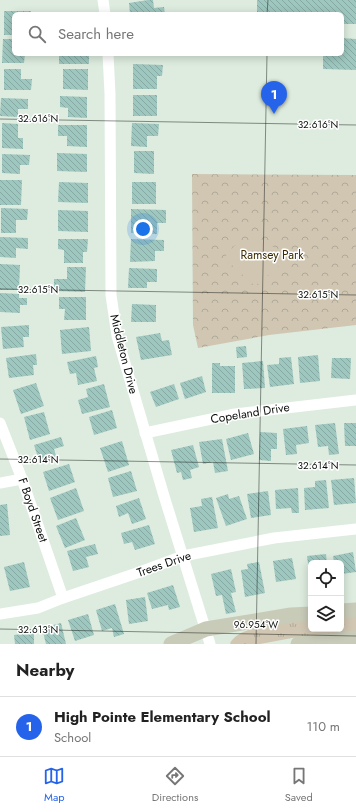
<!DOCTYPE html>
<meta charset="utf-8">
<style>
body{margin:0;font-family:Jost,sans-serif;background:#f6f6f6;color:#222}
.controls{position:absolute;right:12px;bottom:12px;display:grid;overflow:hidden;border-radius:6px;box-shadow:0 2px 10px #0003}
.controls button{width:36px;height:36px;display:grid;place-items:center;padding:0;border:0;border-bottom:1px solid #e0e0e0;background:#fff;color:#222;font:20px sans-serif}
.you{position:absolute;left:143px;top:229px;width:14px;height:14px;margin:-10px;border:3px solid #fff;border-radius:50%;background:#1a73e8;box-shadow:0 0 0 6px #1a73e833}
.badge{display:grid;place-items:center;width:26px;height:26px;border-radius:50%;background:#2563eb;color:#fff;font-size:13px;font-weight:700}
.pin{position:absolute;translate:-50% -33px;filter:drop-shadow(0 1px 2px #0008)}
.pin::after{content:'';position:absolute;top:21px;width:14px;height:12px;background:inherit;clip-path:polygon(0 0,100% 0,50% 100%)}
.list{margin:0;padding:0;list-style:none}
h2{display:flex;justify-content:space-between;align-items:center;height:52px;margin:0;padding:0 16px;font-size:17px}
h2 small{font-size:13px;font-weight:400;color:#767676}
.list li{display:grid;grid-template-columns:26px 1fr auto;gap:12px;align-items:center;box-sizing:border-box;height:60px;padding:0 16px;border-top:1px solid #e0e0e0}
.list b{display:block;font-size:15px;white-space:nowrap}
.list p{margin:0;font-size:13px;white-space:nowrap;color:#767676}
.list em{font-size:13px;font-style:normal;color:#767676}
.icon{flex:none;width:22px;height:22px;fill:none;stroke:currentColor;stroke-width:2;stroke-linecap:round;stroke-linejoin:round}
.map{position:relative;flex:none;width:356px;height:644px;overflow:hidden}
.search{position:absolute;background:#fff;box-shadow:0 2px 10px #0003;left:12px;right:12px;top:12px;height:44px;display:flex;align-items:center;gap:10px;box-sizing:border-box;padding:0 14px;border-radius:6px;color:#767676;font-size:15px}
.sheet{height:112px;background:#fff}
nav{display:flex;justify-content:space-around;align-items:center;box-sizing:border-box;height:56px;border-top:1px solid #e0e0e0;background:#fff;font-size:11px;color:#767676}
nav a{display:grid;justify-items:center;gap:2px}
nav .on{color:#2563eb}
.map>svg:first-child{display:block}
</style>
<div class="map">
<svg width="356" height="644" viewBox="0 0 356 644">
<defs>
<pattern id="grass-tufts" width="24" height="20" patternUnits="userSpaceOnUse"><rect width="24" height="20" fill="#d0c6b2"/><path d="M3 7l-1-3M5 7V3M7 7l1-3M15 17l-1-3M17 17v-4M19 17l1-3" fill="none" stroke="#b1a998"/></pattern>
<pattern id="park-crowns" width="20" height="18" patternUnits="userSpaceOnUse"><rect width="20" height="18" fill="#d0c6b2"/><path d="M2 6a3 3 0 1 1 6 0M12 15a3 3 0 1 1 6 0" fill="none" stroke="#b1a998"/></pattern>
<pattern id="building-back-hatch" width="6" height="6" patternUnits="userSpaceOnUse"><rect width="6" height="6" fill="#9dc7bf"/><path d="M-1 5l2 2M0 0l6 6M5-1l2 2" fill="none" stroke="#86aaa3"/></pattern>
</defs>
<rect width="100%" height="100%" fill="#ddecdf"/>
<path fill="url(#grass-tufts)" d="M356 615V632L292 638 260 644H231L230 643C242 623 290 623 311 620V629H341V616Z"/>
<polygon fill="url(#park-crowns)" points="192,174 356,175 356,325 269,335 198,348 193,325"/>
<polygon fill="#d0c6b2" points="255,240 277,248 286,260 255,286 224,258 234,246"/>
<g fill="url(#building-back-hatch)">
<polygon points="148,0 153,0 154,8 164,7 165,14 130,14 129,3"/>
<polygon points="257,0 356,0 356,24 342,24 342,14 257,14"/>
<polygon points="4,11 31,11 31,14 14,14 14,35 4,35"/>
<rect x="70" y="12" width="18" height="2"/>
<polygon points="342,38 356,39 356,70 323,69 323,54 342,54"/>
<polygon points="3,39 14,39 14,54 25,54 24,63 2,63"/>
<rect x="59" y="54" width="30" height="10"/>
<polygon points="139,54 157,54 157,56 139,55"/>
<polygon points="133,64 163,65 162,76 157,76 157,89 133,89"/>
<polygon points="4,69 21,69 21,79 32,79 31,90 4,90"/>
<polygon points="63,69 88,69 88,90 63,89"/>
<rect x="133" y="95" width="24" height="21"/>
<polygon points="60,96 87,97 87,118 68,117 68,108 60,107"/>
<polygon points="1,98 28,99 28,109 18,109 18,117 0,116"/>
<polygon points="2,123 18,124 18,138 23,138 23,149 2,148"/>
<polygon points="132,123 159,124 158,136 147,136 147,147 131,146"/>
<polygon points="58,125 87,125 87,147 67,146 67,136 58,136"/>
<polygon points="134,151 154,151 154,174 134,173"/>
<polygon points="57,153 87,154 87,172 57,171"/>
<polygon points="2,154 30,155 29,165 20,165 20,174 2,173"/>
<polygon points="0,180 22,180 21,205 0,205"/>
<polygon points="59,182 88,183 88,203 58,202"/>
<rect x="132" y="182" width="24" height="22"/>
<polygon points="1,208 28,209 27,220 16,220 16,233 1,233"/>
<polygon points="131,209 166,210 166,223 157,223 157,234 131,233"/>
<polygon points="58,210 88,211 88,232 58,231"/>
<polygon points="0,237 28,238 28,249 16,248 16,258 0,257"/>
<polygon points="58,239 88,239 87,252 83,252 83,263 64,263 64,250 58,249"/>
<polygon points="131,239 164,240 164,251 155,251 155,261 130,262"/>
<polygon points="0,264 20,265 19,290 0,290"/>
<polygon points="67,267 86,267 85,292 54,291 54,279 67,279"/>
<polygon points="129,268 157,269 157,282 147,282 147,288 128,288"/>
<polygon points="0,293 19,294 19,298 27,298 27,305 20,305 20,313 0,312"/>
<polygon points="59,297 86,297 86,320 64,320 65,309 59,309"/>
<polygon points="132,304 156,305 156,322 131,322"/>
<polygon points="29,325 29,337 23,337 24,347 3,349 1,327"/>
<polygon points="89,327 91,351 62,354 60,330"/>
<polygon points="160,333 162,341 169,340 172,355 141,360 136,337"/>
<polygon points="246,346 247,357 237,358 236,347"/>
<polygon points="36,354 37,365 33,365 34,375 9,378 6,358"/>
<polygon points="318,355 320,381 300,383 298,357"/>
<polygon points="96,356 98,367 94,368 97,381 78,385 76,373 70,374 67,362"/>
<polygon points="291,357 294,384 270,387 267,365 279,364 279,358"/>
<polygon points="332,358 351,358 350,379 331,378"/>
<polygon points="263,361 265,388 244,389 242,363"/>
<polygon points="212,363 220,363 220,366 235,366 235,393 212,393"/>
<polygon points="202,376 206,392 185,399 180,383"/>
<polygon points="36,383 44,406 21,414 13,390"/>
<polygon points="104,384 110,407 82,414 78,400 88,397 86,389"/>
<polygon points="174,384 179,399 156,407 150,392"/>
<polygon points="112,410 117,428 94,435 89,417"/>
<polygon points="44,412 50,434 30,440 24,417"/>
<polygon points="335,423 339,454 329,455 328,446 318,447 315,425"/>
<polygon points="344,423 356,423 356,446 345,446"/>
<polygon points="307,426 309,443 296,445 297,454 286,455 283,429"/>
<polygon points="260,432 277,433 277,449 271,449 271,461 259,460"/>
<polygon points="248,433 254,454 231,460 226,439"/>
<polygon points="61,437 64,446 54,449 57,459 40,464 34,445"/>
<polygon points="222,439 228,471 215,473 213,462 203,464 199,442"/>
<polygon points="122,441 129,465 108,472 100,448"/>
<polygon points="193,445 199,467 190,470 192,478 183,480 181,472 177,473 171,450"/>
<polygon points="69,464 75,482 49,491 43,472"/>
<polygon points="131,471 137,491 113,497 108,478"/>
<polygon points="354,478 356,503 334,505 331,480"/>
<polygon points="326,480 329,508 305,510 304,488 315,487 315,481"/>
<polygon points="76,488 84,511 58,520 50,498"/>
<polygon points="298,488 299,513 292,513 291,508 276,509 275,490"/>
<polygon points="268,491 271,515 251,518 247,494"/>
<polygon points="228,494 229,499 239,496 247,519 226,526 216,498"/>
<polygon points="212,497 218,528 194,532 190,508 202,506 201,499"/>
<polygon points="139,498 146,519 132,524 128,513 119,517 116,506"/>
<polygon points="7,504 10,535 0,536 0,505"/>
<polygon points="76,518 85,540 65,548 56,526"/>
<polygon points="149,525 155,544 135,550 132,542 124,544 121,533"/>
<polygon points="95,544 98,554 86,557 89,567 73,571 67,551"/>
<polygon points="353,552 356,572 341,574 341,563 334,563 333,556"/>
<polygon points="326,554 327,563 311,563 310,578 307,556"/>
<polygon points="292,558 296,579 276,582 273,561"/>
<polygon points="24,562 30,587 10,591 4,567"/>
<polygon points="259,562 265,593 245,597 241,570 248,569 247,564"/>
<polygon points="231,569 236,592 231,593 236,612 226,614 222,595 216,596 211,574"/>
<polygon points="173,585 180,607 169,610 168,605 152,609 147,593"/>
<polygon points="145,597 148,621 129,624 126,600"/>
<polygon points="115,604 124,634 114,637 112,628 102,631 96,610"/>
<polygon points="88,614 94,635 75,641 68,620"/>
<polygon points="61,623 66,644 46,644 42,628"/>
<polygon points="34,633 34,644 15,644 14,635"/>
</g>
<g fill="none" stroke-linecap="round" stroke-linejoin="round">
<g stroke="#fff" stroke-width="11">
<polyline points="103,0 105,14"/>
<polyline points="108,54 110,94 111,295 117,336 164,496 210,644"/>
<polyline points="0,423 22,479 63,598"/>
<polyline points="145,433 235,414 356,400"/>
<polyline points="0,483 22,479"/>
<polyline points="0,614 38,608 63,598 140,572 183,556 274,538 356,529"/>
</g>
<g stroke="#c8cbb8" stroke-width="15">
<polyline points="341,611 356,610"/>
<polyline points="171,644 206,629 291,615 311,614"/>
<polyline points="298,644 356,638"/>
</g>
</g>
<path fill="none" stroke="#0b100c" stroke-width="1" stroke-opacity="0.45" d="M267 14 268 0M0 119 356 125M0 289 356 295M0 459 356 465M0 629 356 636M256 644 267 54"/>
<g text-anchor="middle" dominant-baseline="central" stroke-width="3" stroke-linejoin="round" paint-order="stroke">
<g font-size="12" fill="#3e2d03" stroke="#fff">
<text x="272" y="255">Ramsey Park</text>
</g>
<g font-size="12" fill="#0b100c" stroke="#fff">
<text transform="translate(124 354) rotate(76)">Middleton Drive</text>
<text transform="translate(250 413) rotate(-9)">Copeland Drive</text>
<text transform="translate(33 510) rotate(71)">F Boyd Street</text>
<text transform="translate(164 564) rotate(-19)">Trees Drive</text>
</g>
</g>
<g font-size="10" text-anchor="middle" fill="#0b100c" stroke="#fff" stroke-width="3" stroke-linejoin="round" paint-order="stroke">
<text x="38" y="122">32.616°N</text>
<text x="318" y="128">32.616°N</text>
<text x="38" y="293">32.615°N</text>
<text x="318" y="298">32.615°N</text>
<text x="38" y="463">32.614°N</text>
<text x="318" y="469">32.614°N</text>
<text x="256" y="628">96.954°W</text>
<text x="38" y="633">32.613°N</text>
</g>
</svg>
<div class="controls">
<button><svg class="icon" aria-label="locate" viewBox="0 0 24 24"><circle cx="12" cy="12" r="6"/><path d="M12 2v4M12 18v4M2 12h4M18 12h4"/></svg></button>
<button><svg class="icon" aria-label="layers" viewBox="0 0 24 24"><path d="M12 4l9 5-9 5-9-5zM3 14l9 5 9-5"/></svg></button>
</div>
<div class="you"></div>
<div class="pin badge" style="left:274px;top:114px">1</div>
<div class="search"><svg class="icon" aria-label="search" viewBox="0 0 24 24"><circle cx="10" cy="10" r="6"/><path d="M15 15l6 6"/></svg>Search here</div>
</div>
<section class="sheet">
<h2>Nearby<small></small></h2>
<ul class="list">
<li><span class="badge">1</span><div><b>High Pointe Elementary School</b><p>School</p></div><em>110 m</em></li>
</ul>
</section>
<nav>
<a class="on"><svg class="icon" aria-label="map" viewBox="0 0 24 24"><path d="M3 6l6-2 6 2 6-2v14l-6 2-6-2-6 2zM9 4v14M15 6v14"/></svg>Map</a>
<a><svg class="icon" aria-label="directions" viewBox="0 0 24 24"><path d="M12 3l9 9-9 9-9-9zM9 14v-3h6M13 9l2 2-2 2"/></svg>Directions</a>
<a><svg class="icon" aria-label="saved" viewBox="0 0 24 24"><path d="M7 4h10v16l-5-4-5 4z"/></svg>Saved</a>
</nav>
